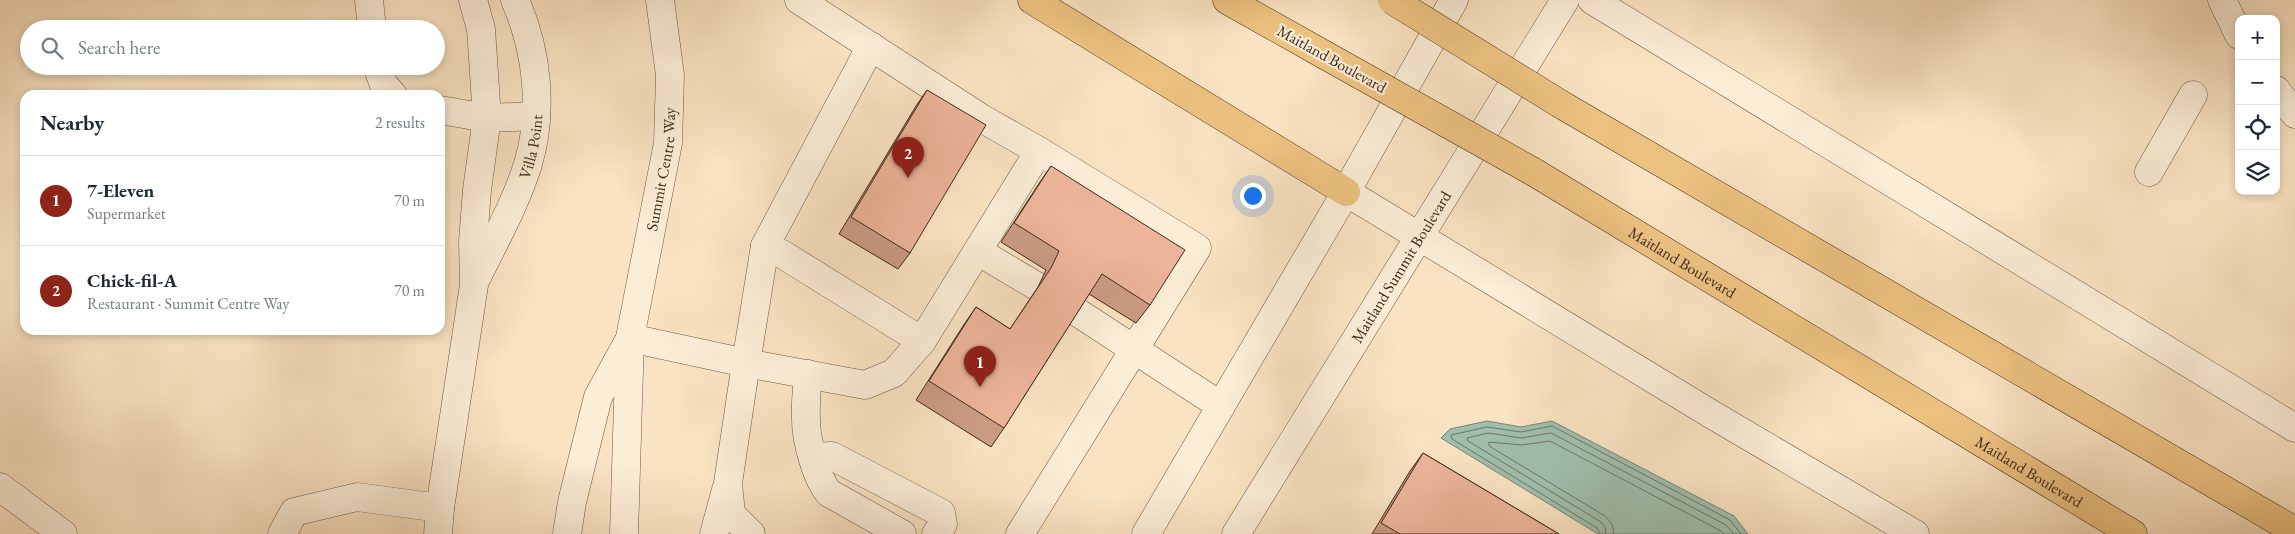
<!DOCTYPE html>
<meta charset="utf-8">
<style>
body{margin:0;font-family:"EB Garamond",serif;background:#f6f6f7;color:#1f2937}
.controls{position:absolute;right:15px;top:15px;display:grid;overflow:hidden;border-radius:10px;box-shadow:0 2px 8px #0003}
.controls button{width:45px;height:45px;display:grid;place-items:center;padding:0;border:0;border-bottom:1px solid #e0e1e3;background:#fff;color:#1f2937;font:25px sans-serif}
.you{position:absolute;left:1252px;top:195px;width:18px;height:18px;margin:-12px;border:4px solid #fff;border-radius:50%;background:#1a73e8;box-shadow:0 0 0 8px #1a73e833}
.badge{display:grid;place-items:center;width:32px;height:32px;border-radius:50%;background:#8f2418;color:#fff;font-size:16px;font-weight:700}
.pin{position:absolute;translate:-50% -41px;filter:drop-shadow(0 1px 2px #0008)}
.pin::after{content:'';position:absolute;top:26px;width:18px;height:15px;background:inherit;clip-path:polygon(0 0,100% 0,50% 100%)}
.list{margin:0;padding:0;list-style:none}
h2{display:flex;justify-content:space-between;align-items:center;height:65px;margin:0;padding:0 20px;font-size:21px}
h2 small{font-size:16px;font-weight:400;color:#747a83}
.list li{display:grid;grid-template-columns:32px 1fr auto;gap:15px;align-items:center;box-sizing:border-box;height:90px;padding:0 20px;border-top:1px solid #e0e1e3}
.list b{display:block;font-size:19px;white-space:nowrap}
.list p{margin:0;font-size:16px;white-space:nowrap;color:#747a83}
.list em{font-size:16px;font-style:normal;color:#747a83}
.icon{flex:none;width:28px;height:28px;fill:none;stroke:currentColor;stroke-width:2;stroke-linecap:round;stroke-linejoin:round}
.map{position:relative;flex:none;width:2295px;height:534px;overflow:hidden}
.search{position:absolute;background:#fff;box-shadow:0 2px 8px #0003;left:20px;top:20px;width:425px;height:55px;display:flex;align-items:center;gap:12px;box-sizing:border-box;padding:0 18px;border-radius:28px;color:#747a83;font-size:19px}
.panel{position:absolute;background:#fff;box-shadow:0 2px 8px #0003;left:20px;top:90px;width:425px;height:245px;border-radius:15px}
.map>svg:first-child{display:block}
</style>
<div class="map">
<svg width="2295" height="534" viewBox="0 0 2295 534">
<rect width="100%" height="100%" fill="#fae3c2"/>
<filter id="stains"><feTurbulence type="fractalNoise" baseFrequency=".004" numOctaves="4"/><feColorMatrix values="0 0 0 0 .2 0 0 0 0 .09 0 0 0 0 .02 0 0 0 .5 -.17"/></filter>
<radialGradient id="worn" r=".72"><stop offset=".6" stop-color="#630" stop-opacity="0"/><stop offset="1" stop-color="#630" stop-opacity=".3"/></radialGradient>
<polygon fill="#9fbfae" stroke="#778473" points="1487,421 1521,427 1552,421 1734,516 1748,534 1598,534 1441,438 1450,429"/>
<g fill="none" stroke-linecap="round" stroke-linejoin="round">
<g stroke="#6e7564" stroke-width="1">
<polyline points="1600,534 1597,528 1452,439 1451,435 1487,427 1521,432 1552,426 1730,520 1741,534"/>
<polyline points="1606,534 1605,527 1601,522 1468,441 1467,438 1488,433 1521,438 1551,433 1726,525 1734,534"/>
<polyline points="1614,534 1612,524 1605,516 1489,446 1489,442 1522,445 1550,441 1721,531 1724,534"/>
</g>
<defs>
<g id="minor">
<polyline points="369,0 372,29"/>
<polyline points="799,0 981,118 1039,151"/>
<polyline points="1592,0 2295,428"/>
<polyline points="2222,0 2239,35"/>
<polyline points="871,46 765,246 746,363 865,385 894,373 922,341 1039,151 1197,248 1020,534"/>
<polyline points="377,66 384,85 393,95"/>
<polyline points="2276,90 2295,114"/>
<polyline points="440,110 487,118 536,116"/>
<polyline points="2149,172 2193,95"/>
<polyline points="1346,192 1711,414 1915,534"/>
<polyline points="765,246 782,254 922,341"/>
<polyline points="979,252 1038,287"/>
<path id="s1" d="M476 279C494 242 516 203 528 164 544 110 537 50 515 0"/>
<polyline points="1077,312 1221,406"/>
<polyline points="630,338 746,363 728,483 731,514 751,534"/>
<path d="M808 374C807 389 805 405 806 420 806 440 816 478 829 493L902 534"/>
<polyline points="813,457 832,456 941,513 943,524 936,534"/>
<polyline points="0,487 63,534"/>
<polyline points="282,534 294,512 357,497 440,508"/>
<polyline points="438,534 440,508 474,285 473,241 477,190 487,118 481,29 473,0"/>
<polyline points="567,534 572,502 598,397 627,344"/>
<path id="s2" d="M624 534 630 338 668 143 670 75 660 0"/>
<polyline points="714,534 726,490"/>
<polyline points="1146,534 1346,192 1454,0"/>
<path id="s3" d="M1236 534 1565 0"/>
</g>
<g id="highway">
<polyline points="1032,0 1346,192"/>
<polyline points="1227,0 1323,54"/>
<polyline points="1562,105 2295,531"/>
<path id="s4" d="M1532 171 2133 534"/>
</g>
</defs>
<use href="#minor" stroke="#6c5944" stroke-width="29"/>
<use href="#highway" stroke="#3c2b1a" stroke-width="29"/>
<use href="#minor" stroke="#fcedd7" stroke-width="28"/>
<use href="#highway" stroke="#edc281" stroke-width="28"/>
<defs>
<g id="highway-bridge">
<polyline points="1392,0 1562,105"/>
<polyline points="1323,54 1532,171"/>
</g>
</defs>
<use href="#highway-bridge" stroke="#3c2b1a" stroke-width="29" stroke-linecap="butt"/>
<use href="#highway-bridge" stroke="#edc281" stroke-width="28"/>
</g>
<g fill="#cc9b84" stroke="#3c2b1a">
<polygon points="927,90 910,253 898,269 839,234 916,106"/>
<polygon points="1051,166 1150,305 1136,323 1089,294 1004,428 991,447 916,400 963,326 976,307 1010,329 1038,287 1046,270 1001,242 1038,185"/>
<polygon points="1423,453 1559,534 1372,534 1410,471"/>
</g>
<g fill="#edb49a" stroke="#3c2b1a">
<polygon points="927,90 986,125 910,253 851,217"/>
<polygon points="1051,166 1185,250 1150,305 1102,274 1004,428 929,381 976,307 1010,329 1051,268 1059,251 1014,223"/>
<polygon points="1423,453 1559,534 1400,534 1381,523"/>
</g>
<g text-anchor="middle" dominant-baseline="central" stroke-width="4.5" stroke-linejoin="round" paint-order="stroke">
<g font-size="16" fill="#3c2b1a" stroke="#fcedd7">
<text transform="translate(1332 59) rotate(29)">Maitland Boulevard</text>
<text stroke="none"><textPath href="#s1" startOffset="144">Villa Point</textPath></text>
<text stroke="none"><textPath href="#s2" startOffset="368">Summit Centre Way</textPath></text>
<text stroke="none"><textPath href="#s4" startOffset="176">Maitland Boulevard</textPath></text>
<text stroke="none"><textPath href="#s3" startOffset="314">Maitland Summit Boulevard</textPath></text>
<text stroke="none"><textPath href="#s4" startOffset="581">Maitland Boulevard</textPath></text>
</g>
</g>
<rect width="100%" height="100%" filter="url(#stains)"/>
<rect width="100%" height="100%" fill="url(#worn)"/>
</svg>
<div class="controls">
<button>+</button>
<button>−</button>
<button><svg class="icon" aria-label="locate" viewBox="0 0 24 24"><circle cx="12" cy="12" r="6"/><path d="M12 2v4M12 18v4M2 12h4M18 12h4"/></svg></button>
<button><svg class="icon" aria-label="layers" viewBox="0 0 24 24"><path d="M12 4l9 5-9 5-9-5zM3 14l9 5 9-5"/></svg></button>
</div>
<div class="you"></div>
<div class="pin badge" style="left:980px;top:387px">1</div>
<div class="pin badge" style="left:908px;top:178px">2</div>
<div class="search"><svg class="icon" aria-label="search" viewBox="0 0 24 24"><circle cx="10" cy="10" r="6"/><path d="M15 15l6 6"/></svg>Search here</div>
<section class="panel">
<h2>Nearby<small>2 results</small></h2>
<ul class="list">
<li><span class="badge">1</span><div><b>7-Eleven</b><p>Supermarket</p></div><em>70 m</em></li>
<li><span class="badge">2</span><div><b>Chick-fil-A</b><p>Restaurant · Summit Centre Way</p></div><em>70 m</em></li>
</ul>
</section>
</div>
